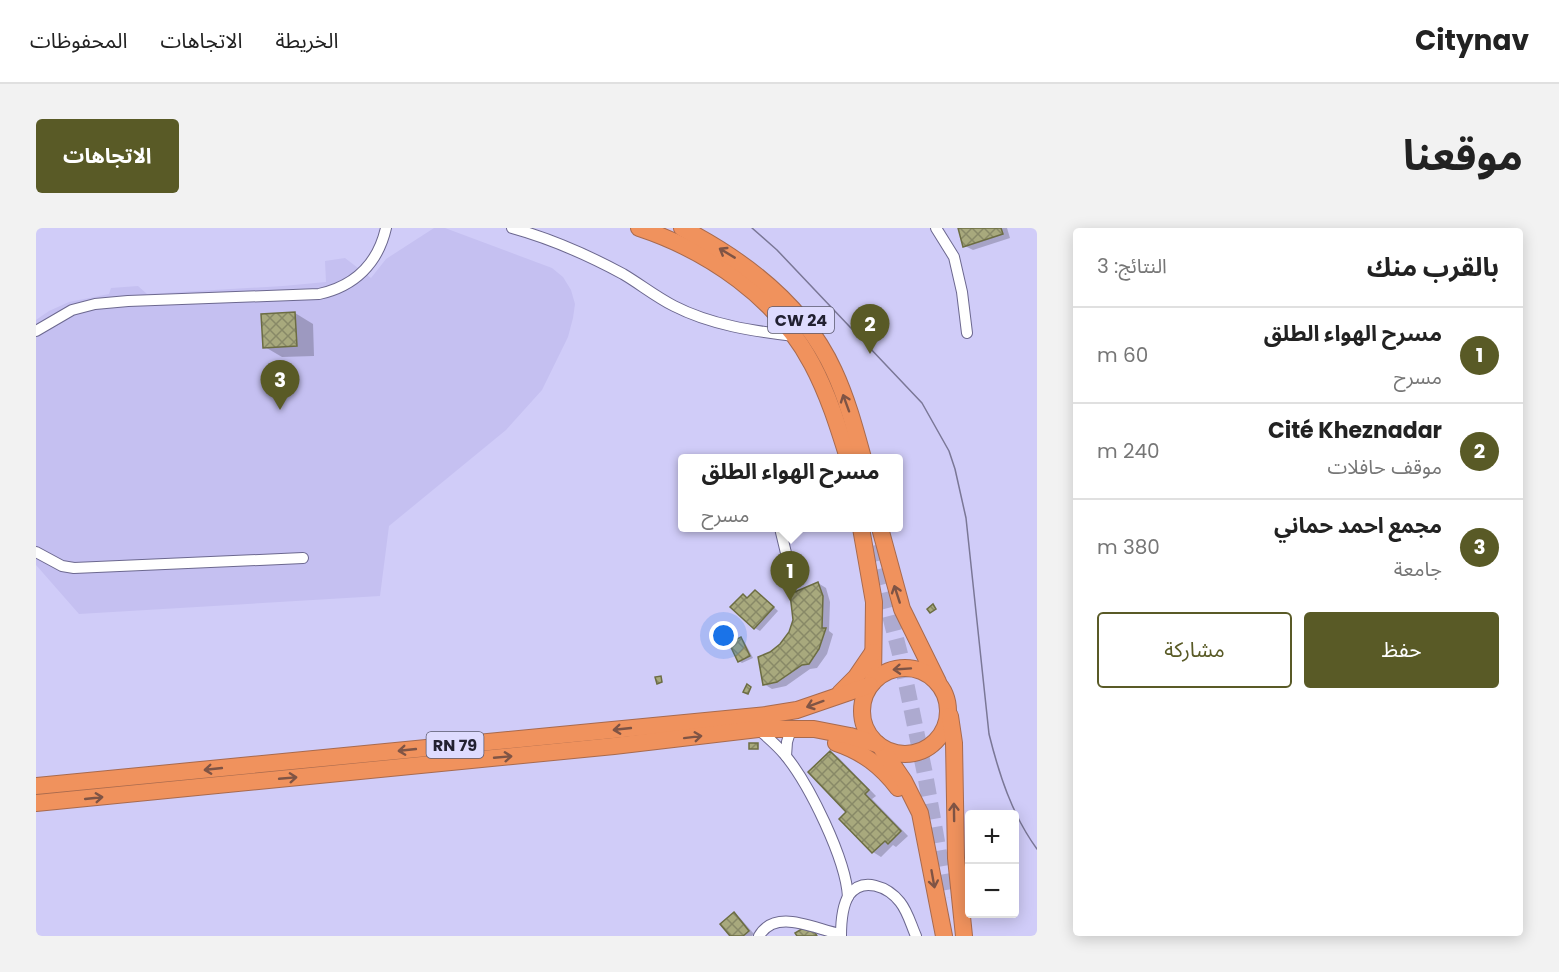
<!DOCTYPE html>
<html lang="ar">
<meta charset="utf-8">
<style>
body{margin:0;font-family:Poppins,"Noto Sans Arabic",sans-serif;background:#f2f2f2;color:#222;direction:rtl}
.controls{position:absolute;right:18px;bottom:18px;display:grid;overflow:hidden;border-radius:6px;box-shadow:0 3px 15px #0003}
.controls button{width:54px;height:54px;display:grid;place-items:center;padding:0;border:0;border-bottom:2px solid #e0e0e0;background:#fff;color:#222;font:30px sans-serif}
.you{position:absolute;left:688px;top:408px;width:21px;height:21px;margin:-15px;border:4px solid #fff;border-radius:50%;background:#1a73e8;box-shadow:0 0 0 9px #1a73e833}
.badge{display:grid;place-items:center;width:39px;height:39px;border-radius:50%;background:#595a26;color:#fff;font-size:20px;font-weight:700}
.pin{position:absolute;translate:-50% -50px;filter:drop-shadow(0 2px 3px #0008)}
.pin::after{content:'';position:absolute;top:32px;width:21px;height:18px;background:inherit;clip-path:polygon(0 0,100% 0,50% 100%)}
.popup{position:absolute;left:642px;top:226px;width:225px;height:78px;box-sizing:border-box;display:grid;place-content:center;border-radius:6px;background:#fff;filter:drop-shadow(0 2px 4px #0005);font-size:20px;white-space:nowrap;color:#767676}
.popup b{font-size:22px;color:#222}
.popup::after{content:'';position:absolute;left:50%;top:100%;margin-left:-12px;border:12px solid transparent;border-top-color:#fff}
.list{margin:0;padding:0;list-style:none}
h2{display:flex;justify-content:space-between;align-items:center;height:78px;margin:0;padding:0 24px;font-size:26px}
h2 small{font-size:20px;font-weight:400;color:#767676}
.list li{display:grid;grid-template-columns:39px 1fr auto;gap:18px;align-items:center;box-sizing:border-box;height:96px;padding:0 24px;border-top:2px solid #e0e0e0}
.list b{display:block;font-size:22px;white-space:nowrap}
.list p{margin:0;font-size:20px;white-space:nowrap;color:#767676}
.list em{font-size:20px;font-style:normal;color:#767676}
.actions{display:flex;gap:12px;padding:18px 24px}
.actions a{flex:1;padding:14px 0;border:2px solid #595a26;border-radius:6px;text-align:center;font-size:21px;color:#595a26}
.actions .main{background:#595a26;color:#fff}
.map{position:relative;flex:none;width:1001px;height:708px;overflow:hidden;direction:ltr;border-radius:6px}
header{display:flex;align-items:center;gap:36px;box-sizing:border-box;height:84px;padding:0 30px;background:#fff;border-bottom:2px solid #e0e0e0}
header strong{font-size:28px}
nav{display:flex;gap:33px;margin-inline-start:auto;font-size:21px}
.intro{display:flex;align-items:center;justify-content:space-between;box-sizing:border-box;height:144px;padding:0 36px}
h1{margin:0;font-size:42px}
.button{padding:15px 27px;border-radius:6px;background:#595a26;color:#fff;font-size:21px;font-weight:700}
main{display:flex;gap:36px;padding:0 36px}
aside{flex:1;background:#fff;border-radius:6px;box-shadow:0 3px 15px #0003}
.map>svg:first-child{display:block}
</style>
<header>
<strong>Citynav</strong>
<nav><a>الخريطة</a><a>الاتجاهات</a><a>المحفوظات</a></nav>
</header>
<div class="intro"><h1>موقعنا</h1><a class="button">الاتجاهات</a></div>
<main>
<aside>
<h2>بالقرب منك<small>النتائج: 3</small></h2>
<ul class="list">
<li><span class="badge">1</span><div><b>مسرح الهواء الطلق</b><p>مسرح</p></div><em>60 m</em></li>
<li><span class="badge">2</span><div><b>Cité Kheznadar</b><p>موقف حافلات</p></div><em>240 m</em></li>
<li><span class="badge">3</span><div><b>مجمع احمد حماني</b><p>جامعة</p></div><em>380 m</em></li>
</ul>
<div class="actions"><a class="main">حفظ</a><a>مشاركة</a></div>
</aside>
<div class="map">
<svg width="1001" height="708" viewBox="0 0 1001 708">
<defs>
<pattern id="building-cross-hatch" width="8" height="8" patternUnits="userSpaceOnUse" patternTransform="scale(1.5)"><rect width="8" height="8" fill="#a8a97d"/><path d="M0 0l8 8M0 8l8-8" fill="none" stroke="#888967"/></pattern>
</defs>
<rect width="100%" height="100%" fill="#d0ccf8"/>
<polygon fill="#c5c0f1" points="398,0 409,0 516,40 527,49 535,62 539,76 537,90 532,109 506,162 470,202 353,298 344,368 43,386 0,337 0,92 13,83 33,74 73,66 75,60 102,58 111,66 247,58 290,54 289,33 309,30 335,50 350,31"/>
<g fill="#0003">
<polygon points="923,0 971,0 974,10 937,22 929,18"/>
<polygon points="259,85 277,96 278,128 246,129 229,119"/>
<polygon points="782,355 790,360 794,374 793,403 797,406 791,426 781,440 774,441 750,458 736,461 728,456 735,425 745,418"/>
<polygon points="725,367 742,383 724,403 719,400 712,371"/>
<polygon points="705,411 708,413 717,430 706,435 703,433"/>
<polygon points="795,524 802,529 840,568 836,571 872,608 860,619 857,617 845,629 837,624 805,591 812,584"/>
<polygon points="698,686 704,690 718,706 716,708 696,708"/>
</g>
<g fill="url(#building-cross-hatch)" stroke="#6c6d43" stroke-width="1.5">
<polygon points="922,0 965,0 967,6 927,19"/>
<polygon points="259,84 261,118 227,120 225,86"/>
<polygon points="782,354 787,368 786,400 790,400 783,421 773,436 766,437 741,454 727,457 722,429 734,424 744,416 753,404 757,392 754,366"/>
<polygon points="719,362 738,379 718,401 694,379 707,366 711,370"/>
<polygon points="897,376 900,381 894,385 891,381"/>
<polygon points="705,409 714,428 702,434 693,415"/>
<polygon points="625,448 626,454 621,456 619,449"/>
<polygon points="711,456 715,459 712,466 707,464"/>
<rect x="713" y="515" width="9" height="6"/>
<polygon points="794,523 833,562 829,566 865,603 852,616 849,613 836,625 803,591 810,584 772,544"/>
<polygon points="698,684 713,703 707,708 694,708 684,696"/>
<polygon points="774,696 781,708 761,708 759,705"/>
</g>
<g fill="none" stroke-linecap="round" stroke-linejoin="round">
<polyline stroke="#adaad0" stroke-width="16" stroke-dasharray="16 8" stroke-linecap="butt" points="836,318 864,426 889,546 911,670"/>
<defs>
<g id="minor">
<path d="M476 0C516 11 550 26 587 46 604 56 620 69 638 78 675 97 717 103 758 108"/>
<polyline points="900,0 918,29 926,64 931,105"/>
<path d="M0 103 36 82 59 76 92 73 283 66C319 58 342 35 350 0"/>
<polyline points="744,300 756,350"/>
<polyline points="0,324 26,338 38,340 267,330"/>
<path d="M722 501C731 509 741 517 749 527 773 556 810 631 812 669"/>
<polyline points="750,528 751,514 755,501"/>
<path d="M723 708C740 679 780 702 805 706"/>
<path d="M805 708C805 696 806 678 813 667 827 648 852 659 864 674 872 684 875 697 880 708"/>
</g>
<g id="highway">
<path d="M603 0C673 23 741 70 776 136 792 166 802 198 812 230"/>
<path d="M646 0C708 32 768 77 798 143 811 171 819 201 827 230"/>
<polyline points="825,300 838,374 837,454"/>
<polyline points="844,300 866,381 902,454"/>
<circle cx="869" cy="483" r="43"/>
<polyline points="804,465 820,449 837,424"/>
<polyline points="914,488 918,515 920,630 928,708"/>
<path d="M800 515C827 524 845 538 862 560"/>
<polyline points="846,521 868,553 884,585 908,708"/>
<polyline points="0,558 730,487 761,482 834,457"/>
<polyline points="0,575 578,518 722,501 778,501 814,508 841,516"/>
</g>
</defs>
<use href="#minor" stroke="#6c688f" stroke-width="12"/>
<use href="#highway" stroke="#a86a4e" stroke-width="18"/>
<use href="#minor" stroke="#fff" stroke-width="10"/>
<use href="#highway" stroke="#f0925d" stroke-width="16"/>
<path stroke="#7a7796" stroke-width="1.5" d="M716 0 741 22 886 175 913 223 919 241 930 290 953 506C963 546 976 587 1001 621"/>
</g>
<defs><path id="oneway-shaft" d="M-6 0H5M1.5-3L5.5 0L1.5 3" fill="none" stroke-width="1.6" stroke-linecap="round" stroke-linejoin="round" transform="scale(1.5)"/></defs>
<g stroke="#7f5445">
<use href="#oneway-shaft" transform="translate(691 25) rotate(-149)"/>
<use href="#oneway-shaft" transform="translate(810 175) rotate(-110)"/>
<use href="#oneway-shaft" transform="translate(861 366) rotate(-108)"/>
<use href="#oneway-shaft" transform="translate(866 441) rotate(176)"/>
<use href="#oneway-shaft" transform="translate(779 476) rotate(160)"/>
<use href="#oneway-shaft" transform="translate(586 501) rotate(174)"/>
<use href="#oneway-shaft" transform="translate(657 509) rotate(-7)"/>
<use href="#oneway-shaft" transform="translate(371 522) rotate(174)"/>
<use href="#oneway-shaft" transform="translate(467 529) rotate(-5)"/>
<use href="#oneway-shaft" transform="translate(177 541) rotate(174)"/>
<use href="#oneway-shaft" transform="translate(252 550) rotate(-5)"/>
<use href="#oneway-shaft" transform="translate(58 570) rotate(-6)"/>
<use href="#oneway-shaft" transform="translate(918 584) rotate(-91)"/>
<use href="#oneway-shaft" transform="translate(897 651) rotate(80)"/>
</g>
<g text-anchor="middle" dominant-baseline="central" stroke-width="5" stroke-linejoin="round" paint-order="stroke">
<g fill="#dedbfe" stroke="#5a596e" stroke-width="1.5">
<rect x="732" y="79" width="66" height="26" rx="4.5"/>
<rect x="390.5" y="504" width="57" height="26" rx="4.5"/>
</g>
<g font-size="16" font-weight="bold" fill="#222131">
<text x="765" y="92">CW 24</text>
<text x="419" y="517">RN 79</text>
</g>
</g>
</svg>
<div class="controls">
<button>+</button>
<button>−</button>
</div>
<div class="you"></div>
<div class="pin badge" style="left:754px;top:373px">1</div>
<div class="popup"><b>مسرح الهواء الطلق</b>مسرح</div>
<div class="pin badge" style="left:834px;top:126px">2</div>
<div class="pin badge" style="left:244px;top:182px">3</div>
</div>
</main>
